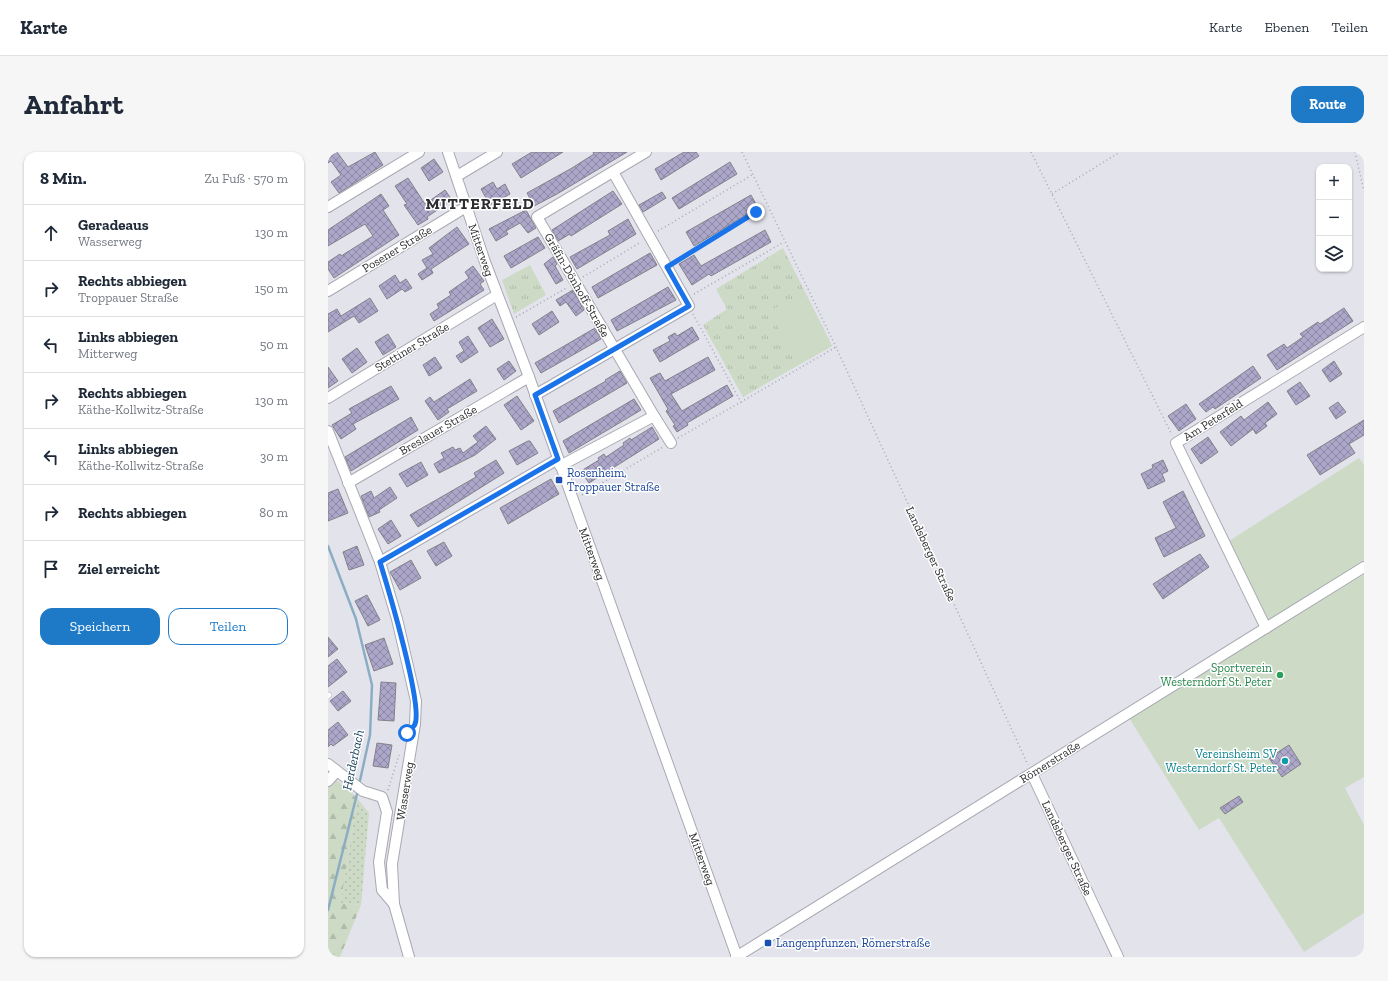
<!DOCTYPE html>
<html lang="de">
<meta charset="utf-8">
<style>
body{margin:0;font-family:"Zilla Slab",serif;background:#f6f6f7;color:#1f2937}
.controls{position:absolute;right:12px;top:12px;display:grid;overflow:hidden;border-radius:8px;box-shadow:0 1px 3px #0004}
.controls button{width:36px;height:36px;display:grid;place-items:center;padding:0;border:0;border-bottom:1px solid #e0e1e3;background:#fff;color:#1f2937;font:20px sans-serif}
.stop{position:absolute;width:12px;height:12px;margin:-9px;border:3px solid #1a73e8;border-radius:50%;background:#fff}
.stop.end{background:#1a73e8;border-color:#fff;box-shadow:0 1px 4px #0008}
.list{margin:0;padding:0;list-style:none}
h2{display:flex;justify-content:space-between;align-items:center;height:52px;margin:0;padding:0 16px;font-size:17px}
h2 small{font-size:13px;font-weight:400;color:#747a83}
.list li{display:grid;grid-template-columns:26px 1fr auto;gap:12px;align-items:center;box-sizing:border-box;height:56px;padding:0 16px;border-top:1px solid #e0e1e3}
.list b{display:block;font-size:15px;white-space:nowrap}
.list p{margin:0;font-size:13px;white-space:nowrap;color:#747a83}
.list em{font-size:13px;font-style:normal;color:#747a83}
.actions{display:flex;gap:8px;padding:12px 16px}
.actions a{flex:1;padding:9px 0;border:1px solid #1e7ac7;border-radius:12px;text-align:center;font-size:14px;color:#1e7ac7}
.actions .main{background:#1e7ac7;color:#fff}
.icon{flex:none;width:22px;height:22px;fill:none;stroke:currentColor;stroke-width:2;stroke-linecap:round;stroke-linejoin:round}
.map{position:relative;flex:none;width:1036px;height:805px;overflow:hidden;border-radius:12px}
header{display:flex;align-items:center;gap:24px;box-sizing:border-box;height:56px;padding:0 20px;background:#fff;border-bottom:1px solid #e0e1e3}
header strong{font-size:19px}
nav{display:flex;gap:22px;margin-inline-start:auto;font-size:14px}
.intro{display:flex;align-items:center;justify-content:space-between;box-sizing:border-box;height:96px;padding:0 24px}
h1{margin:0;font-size:28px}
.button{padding:10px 18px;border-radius:12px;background:#1e7ac7;color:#fff;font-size:14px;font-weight:700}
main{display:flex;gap:24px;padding:0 24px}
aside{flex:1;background:#fff;border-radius:12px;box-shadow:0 1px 3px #0004}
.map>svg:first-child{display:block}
</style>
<header>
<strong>Karte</strong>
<nav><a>Karte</a><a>Ebenen</a><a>Teilen</a></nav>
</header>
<div class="intro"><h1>Anfahrt</h1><a class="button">Route</a></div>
<main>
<aside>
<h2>8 Min.<small>Zu Fuß · 570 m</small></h2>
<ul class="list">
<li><svg class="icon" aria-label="ahead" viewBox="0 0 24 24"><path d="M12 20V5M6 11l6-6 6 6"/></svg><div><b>Geradeaus</b><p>Wasserweg</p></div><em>130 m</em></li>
<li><svg class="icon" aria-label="right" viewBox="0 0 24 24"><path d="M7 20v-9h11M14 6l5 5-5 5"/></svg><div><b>Rechts abbiegen</b><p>Troppauer Straße</p></div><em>150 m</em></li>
<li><svg class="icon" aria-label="left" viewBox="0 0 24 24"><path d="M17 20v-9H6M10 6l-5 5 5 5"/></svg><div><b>Links abbiegen</b><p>Mitterweg</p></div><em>50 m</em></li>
<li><svg class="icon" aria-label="right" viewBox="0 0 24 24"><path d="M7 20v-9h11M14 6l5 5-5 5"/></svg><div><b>Rechts abbiegen</b><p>Käthe-Kollwitz-Straße</p></div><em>130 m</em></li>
<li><svg class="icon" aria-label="left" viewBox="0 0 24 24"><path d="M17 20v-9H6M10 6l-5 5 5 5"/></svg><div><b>Links abbiegen</b><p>Käthe-Kollwitz-Straße</p></div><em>30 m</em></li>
<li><svg class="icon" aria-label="right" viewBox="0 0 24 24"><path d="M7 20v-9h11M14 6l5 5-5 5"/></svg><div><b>Rechts abbiegen</b></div><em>80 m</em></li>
<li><svg class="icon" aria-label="arrive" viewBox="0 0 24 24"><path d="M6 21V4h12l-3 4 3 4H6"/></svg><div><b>Ziel erreicht</b></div></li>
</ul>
<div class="actions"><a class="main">Speichern</a><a>Teilen</a></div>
</aside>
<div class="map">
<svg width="1036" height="805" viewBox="0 0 1036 805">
<defs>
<pattern id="grass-tufts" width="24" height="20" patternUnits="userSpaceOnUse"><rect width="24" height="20" fill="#cddbc6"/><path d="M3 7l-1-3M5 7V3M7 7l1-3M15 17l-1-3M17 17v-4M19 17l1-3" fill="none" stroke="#b0bcaa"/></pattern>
<pattern id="forest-firs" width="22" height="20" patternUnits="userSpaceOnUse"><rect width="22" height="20" fill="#cddbc6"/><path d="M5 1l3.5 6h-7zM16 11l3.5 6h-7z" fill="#b0bcaa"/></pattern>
<pattern id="garden-dots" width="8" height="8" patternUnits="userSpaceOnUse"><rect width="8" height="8" fill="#cddbc6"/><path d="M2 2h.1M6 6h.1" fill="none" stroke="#b0bcaa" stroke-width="1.8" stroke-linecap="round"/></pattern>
<pattern id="building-cross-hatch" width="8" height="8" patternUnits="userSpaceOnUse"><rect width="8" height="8" fill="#aca6c9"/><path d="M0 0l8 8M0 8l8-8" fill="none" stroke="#8c87a4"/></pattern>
</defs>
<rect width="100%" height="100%" fill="#e3e3ec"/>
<g fill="url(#grass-tufts)">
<polygon points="455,96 504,194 415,245 375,173 399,157 388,137"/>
<polygon points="202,113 218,143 186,162 174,128"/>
</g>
<polygon fill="url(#forest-firs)" points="4,624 29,646 13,751 33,753 12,805 0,805 0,630"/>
<polygon fill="url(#garden-dots)" points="29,646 41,661 33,753 13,751"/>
<g fill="#cddbc6">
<polygon points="477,140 504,194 471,212 441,159"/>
<polygon points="1031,306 1036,313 1036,625 1017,636 1036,673 1036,761 976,800 891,666 871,678 801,566 933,480 902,413 901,389"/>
</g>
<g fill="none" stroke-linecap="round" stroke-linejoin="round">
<g stroke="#8badc4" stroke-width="2.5">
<polyline points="0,394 28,467 44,533 42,583 31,633"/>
<polyline points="0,758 30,638"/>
</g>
</g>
<g fill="url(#building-cross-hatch)" stroke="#83818a">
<polygon points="0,0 9,0 20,15 47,0 55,13 11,41 3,30 13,23 3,9 0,11"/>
<polygon points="204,0 235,0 193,26 184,12"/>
<polygon points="265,0 299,0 229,42 206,54 199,41 244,16 266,2"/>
<polygon points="356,0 368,0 371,4 333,28 327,17"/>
<polygon points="106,7 115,20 101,29 93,16"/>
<polygon points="402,10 409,22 351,57 344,46"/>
<polygon points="80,26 97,52 117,38 124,48 99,65 100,67 90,73 76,53 79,52 67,34"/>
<polygon points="165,30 169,37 177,32 182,42 162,53 153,37"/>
<polygon points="285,39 294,52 243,84 242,82 230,89 224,78"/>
<polygon points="334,40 338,46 315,60 311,53"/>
<polygon points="53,42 61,54 55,58 71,83 6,126 0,117 0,110 12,102 13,104 45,84 37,72 0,94 0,78"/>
<polygon points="423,43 430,56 366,94 358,80"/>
<polygon points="198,58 208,76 200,81 192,71 178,79 180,82 168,89 161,77"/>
<polygon points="300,67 308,82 249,117 242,105 282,83 280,79"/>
<polygon points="129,75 141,92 103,117 105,121 94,128 90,122 99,116 94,108 105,102 101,96"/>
<polygon points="437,78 443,90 383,124 381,122 364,133 351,112 366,103 373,114"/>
<polygon points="210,85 217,96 183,116 176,104"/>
<polygon points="322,101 329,113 270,146 264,135"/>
<polygon points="225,105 229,112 227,114 235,128 228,132 216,112"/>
<polygon points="145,114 156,129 152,132 156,138 106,169 102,162 111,156 109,152 123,143 121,140 141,126 137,120"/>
<polygon points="67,123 72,131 78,127 84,136 77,140 74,137 59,147 51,134"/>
<polygon points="340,135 348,148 289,179 283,168"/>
<polygon points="245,138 256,158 248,164 238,150 232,154 228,148"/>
<polygon points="42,146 50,159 31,171 26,164 0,180 0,162 9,157 13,164"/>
<polygon points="1016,156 1025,169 949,218 939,203 956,192 959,196 975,185 972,182 990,170 992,172"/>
<polygon points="224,159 231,170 211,183 204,172"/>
<polygon points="164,167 176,187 162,195 150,176"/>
<polygon points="364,175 371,187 332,210 325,198 342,189 340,185 347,181 349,184"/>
<polygon points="267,176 273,187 213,221 207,211"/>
<polygon points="60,182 68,195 55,203 47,190"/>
<polygon points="140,184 150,200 133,211 128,204 136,199 131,190"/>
<polygon points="29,196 39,210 24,221 14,207"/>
<polygon points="107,205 114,216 101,224 95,213"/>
<polygon points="380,205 387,218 343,242 354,259 399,233 405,244 359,271 360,273 349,280 345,274 347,273 338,259 340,257 322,226 332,221 337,229"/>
<polygon points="181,209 188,219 176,228 169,217"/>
<polygon points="1006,209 1014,222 1002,230 994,218"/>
<polygon points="925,214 933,226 887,257 885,255 878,260 871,252"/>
<polygon points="0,215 10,229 0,236"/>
<polygon points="292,219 299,231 231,271 225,259 278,229 277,228"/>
<polygon points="142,227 149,239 119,257 121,260 110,268 97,249 102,245 106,250"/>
<polygon points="972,230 982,244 968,253 959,239"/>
<polygon points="63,234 71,247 25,272 28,277 13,287 4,273 24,261 21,257"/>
<polygon points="189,244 206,269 193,278 176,253"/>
<polygon points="306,247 313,258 241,301 235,289"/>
<polygon points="940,250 949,262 937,271 939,274 928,282 925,277 903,294 892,280 913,264 916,268"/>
<polygon points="1010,250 1018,260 1008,267 1001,256"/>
<polygon points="858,252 868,267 851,279 840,264"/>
<polygon points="83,265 90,278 23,319 17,305"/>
<polygon points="1036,268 1036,283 1021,292 1027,301 992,323 979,303"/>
<polygon points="158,274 168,287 147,303 111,321 106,312 116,306 113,301 125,295 127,298 132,296 135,301 150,290 145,284"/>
<polygon points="324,275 331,287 261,331 253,319 271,308 270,306 276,302 278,305 296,293 295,291 302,286 303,288"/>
<polygon points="880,285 890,300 873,312 863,297"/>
<polygon points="200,289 202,289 210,301 189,313 181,299"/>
<polygon points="168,308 176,321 90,375 82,363 148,325 146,321"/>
<polygon points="835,308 840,319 834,322 837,329 820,337 813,322 825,316 824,313"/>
<polygon points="93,310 100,323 79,335 71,322"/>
<polygon points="223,327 231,342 180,372 172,356"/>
<polygon points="62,335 69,346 51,358 52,360 41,365 33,344 43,339 46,346"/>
<polygon points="10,337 20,361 0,369 0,341"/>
<polygon points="855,339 877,384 836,405 827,386 848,376 835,350"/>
<polygon points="63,368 73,384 60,392 50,377"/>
<polygon points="116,390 124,404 108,414 99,399"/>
<polygon points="29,394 36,413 21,418 15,400"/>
<polygon points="872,402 881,415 835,447 825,432"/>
<polygon points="83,408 93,426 72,438 62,420"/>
<polygon points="39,443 52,468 40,474 27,449"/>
<polygon points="0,485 10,497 0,505"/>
<polygon points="56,486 65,512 46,519 37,493"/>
<polygon points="9,507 19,520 0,535 0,514"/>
<polygon points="53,530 68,531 66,569 50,568"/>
<polygon points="15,539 23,549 10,559 2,549"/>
<polygon points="10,570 20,583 5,594 3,592 0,595 0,578"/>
<polygon points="49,591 64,593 60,616 45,614"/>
<polygon points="961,593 973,612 954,625 941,606"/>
<polygon points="911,644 915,650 897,662 892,656"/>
</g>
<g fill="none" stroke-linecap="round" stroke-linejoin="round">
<defs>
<polyline id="lane" points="0,544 1,543"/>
<g id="street">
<polyline points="120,0 157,110 201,225 409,805"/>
<polyline points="129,24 169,0"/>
<polyline points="0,55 91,0"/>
<polyline points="0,139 138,55"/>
<polyline points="207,243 361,154 285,20"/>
<polyline points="0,246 169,143"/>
<polyline points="326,264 343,291"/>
<polyline points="0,279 52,410 69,467 88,549 87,572 64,712 66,752 81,805"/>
<polyline points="232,314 326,264 209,65 318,0"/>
<polyline points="20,331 201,225"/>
<polyline points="52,410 230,307"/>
<polyline points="938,476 848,291 1036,175"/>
<polyline points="0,612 35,639 54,645 59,660 51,710 54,738 66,752"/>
<polyline points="704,622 790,805"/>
<polyline points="0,629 8,620"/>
<polyline points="408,805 1036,415"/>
</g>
</defs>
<use href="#lane" stroke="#a9a9b2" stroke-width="6"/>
<use href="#street" stroke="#a9a9b2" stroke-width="12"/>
<g stroke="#a7a7ae" stroke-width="1.5" stroke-dasharray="1 3" stroke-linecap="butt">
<polyline points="414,0 508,195 700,613"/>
<polyline points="703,0 844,283"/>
<polyline points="1027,0 1036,39"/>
<polyline points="724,42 792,0"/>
<polyline points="330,79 424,23"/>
<polyline points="347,110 428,61"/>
<polyline points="255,125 313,90"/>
<polyline points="366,142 456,90"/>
<polyline points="365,162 413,250 508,195"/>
<polyline points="188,165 240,135"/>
<polyline points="350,286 413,250"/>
<polyline points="254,343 335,295"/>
<polyline points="60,638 71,603"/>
</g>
<use href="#lane" stroke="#fff" stroke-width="5"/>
<use href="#street" stroke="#fff" stroke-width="10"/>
</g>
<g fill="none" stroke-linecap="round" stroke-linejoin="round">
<path stroke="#1a73e8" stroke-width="5" d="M79 581C81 579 86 575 87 572 95 553 60 436 52 410L230 307 207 243 361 154 339 115 428 60"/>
</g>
<g fill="#1a4fb4" stroke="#fff" stroke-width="1.5">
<rect x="227" y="324" width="8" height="8" rx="2"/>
<rect x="436" y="787" width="8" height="8" rx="2"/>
</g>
<circle fill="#2e9e5b" stroke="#fff" stroke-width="1.5" cx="952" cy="523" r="4"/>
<circle fill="#0f9aa8" stroke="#fff" stroke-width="1.5" cx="957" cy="609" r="4"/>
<g text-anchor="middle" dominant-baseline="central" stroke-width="3" stroke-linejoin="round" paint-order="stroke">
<g font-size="12" fill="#2c2c2f" stroke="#fff">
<text transform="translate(69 97) rotate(-31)">Posener Straße</text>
<text transform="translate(153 98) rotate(71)">Mitterweg</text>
<text transform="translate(249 133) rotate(60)">Gräfin-Dönhoff-Straße</text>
<text transform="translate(84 195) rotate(-31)">Stettiner Straße</text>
<text transform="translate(885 268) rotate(-32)">Am Peterfeld</text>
<text transform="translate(110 278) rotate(-30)">Breslauer Straße</text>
<text transform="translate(264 402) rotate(70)">Mitterweg</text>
<text transform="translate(603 402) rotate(65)">Landsberger Straße</text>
<text transform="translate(722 610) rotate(-32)">Römerstraße</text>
<text transform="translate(77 639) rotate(-81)">Wasserweg</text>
<text transform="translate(739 696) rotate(65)">Landsberger Straße</text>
<text transform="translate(374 707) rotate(70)">Mitterweg</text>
</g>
<g font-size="12" fill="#164399" stroke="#fff" text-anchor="start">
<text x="239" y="321">Rosenheim,<tspan x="239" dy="14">Troppauer Straße</tspan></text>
<text x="448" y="791">Langenpfunzen, Römerstraße</text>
</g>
<g font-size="12" fill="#27864d" stroke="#fff" text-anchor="end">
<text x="944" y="516">Sportverein<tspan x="944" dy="14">Westerndorf St. Peter</tspan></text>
</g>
<g font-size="12" fill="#0d838f" stroke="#fff" text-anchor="end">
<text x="949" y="602">Vereinsheim SV<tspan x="949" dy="14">Westerndorf St. Peter</tspan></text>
</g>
<g font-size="13" font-style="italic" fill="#123d57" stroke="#fff">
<text transform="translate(25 608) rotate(-78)">Herderbach</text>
</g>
<g font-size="16" font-weight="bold" letter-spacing="1" fill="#2c2c2f" stroke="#fff">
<text x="152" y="51">MITTERFELD</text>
</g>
</g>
</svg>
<div class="controls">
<button>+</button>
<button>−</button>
<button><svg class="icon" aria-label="layers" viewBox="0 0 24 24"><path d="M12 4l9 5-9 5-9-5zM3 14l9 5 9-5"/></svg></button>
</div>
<div class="stop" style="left:79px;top:581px"></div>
<div class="stop end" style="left:428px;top:60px"></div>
</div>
</main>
